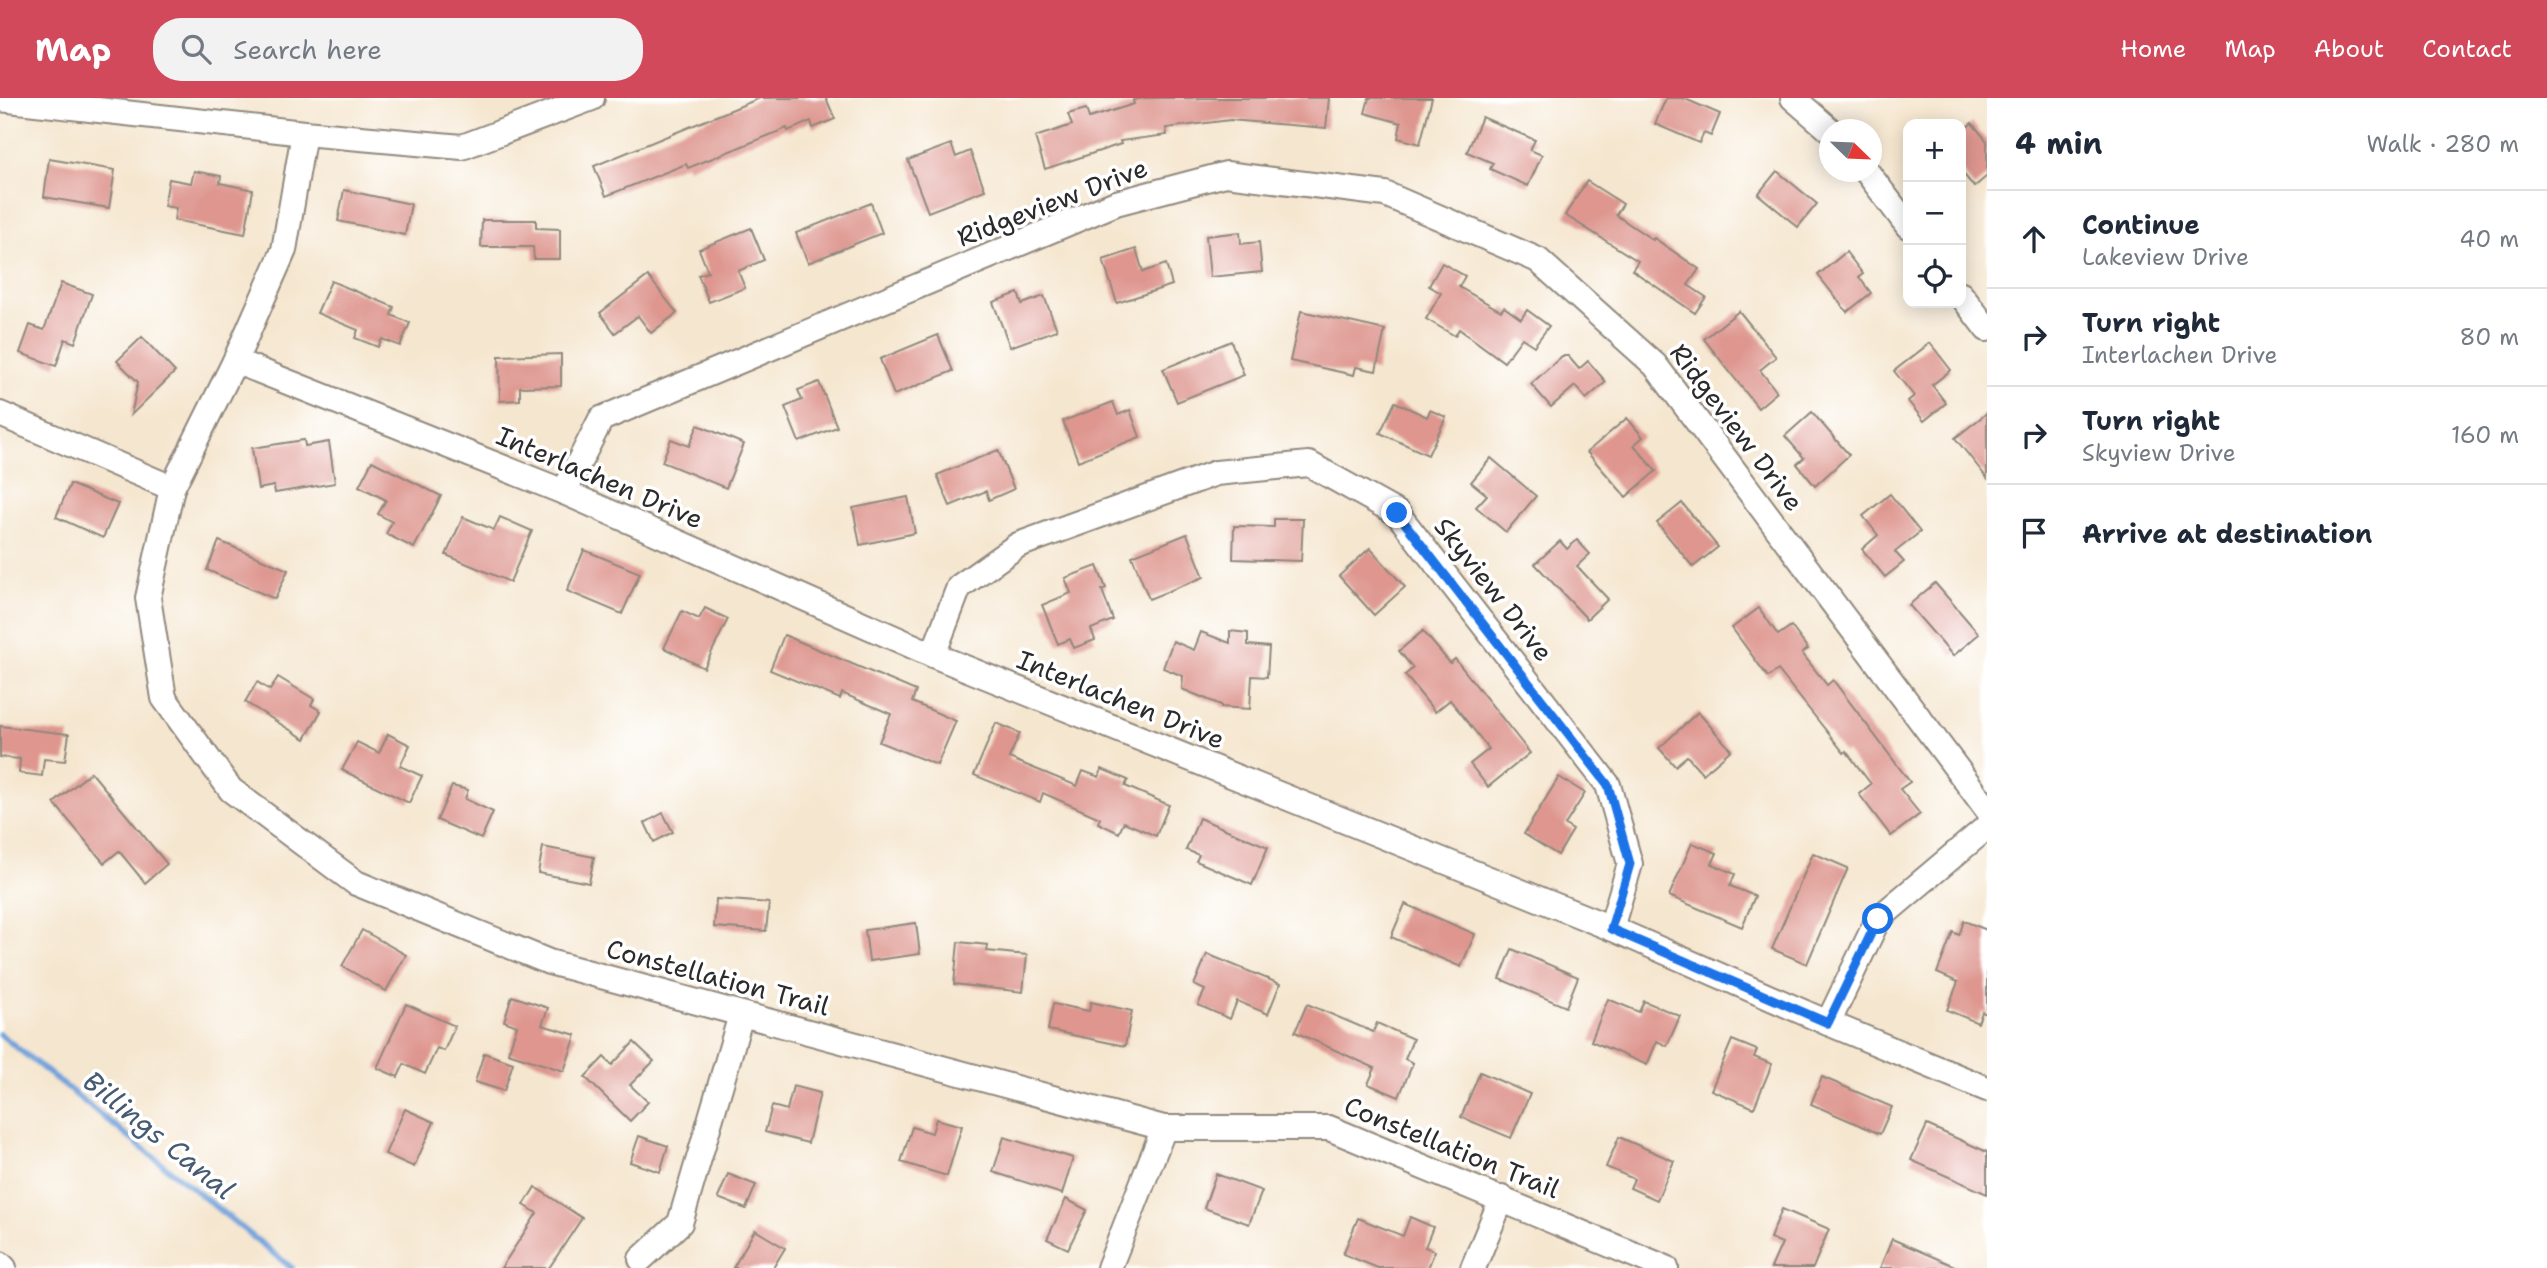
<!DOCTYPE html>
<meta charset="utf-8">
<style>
body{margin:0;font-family:"Shantell Sans",sans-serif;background:#f2f2f3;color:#1f2937}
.controls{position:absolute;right:21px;top:21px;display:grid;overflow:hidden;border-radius:14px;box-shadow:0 4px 18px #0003}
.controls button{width:63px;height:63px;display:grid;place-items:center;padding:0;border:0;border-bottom:2px solid #e0e1e3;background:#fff;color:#1f2937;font:35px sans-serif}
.compass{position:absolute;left:1819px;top:21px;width:63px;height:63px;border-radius:50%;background:#fff;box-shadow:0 4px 18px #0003;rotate:113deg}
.stop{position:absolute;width:21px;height:21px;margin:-16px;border:5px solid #1a73e8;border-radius:50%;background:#fff}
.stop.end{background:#1a73e8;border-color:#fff;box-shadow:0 2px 7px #0008}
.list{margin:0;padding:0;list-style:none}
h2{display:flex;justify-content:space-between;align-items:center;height:91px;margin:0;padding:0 28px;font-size:30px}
h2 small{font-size:23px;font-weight:400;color:#747a83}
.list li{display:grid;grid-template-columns:46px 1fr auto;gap:21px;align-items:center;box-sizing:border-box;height:98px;padding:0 28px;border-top:2px solid #e0e1e3}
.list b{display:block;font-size:26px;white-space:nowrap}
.list p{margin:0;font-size:23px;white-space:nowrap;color:#747a83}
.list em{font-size:23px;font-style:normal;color:#747a83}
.icon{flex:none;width:38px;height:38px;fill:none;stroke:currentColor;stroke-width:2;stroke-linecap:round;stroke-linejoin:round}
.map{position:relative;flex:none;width:1987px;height:1170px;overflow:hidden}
header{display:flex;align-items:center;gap:42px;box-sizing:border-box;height:98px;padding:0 35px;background:#d1495b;color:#fff}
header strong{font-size:33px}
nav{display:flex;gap:38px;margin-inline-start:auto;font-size:24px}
.search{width:490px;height:63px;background:#f2f2f3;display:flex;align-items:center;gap:18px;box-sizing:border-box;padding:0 24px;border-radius:28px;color:#747a83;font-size:26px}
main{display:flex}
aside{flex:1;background:#fff}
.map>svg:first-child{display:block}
</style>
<header>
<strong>Map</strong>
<div class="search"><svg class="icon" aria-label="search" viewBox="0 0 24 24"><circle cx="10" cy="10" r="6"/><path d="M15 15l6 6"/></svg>Search here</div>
<nav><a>Home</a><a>Map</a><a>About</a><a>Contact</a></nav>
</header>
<main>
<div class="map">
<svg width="1987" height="1170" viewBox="0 0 1987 1170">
<rect width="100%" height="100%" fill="#fff"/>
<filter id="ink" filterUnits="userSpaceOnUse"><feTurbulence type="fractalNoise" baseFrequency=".0143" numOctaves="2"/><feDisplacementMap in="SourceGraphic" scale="14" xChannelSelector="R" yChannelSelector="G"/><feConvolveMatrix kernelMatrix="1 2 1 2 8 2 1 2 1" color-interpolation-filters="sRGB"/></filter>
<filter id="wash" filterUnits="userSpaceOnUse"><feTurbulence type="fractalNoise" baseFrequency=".00686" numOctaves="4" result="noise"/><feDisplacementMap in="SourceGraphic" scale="28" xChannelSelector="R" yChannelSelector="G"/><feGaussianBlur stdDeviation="1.57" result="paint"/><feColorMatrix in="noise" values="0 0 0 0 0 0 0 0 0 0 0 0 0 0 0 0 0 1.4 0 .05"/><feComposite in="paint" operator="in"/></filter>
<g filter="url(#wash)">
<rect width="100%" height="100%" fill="#f5e6cf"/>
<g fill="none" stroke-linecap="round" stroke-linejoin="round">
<polyline stroke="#6fa1da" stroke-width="6" points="0,936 292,1170"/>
</g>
<g id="blocks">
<g fill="#de968f">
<polygon points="760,0 826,0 835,21 813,30 811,23 788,33 787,30 688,70 686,66 606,98 594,68"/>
<polygon points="1146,0 1329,0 1326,30 1230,22 1166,30 1167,37 1120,43 1121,46 1045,71 1035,39 1072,27 1068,16 1086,11 1089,20 1134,6 1133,2"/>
<polygon points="1369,0 1432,0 1420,46 1398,40 1401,25 1365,15"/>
<polygon points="1666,0 1683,0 1720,16 1711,38 1704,35 1699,45 1655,26"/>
<polygon points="1482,19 1535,42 1530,52 1542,57 1528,88 1490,71 1493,65 1467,54"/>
<polygon points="1972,25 1987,43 1987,78 1974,89 1961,73 1961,34"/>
<polygon points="951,46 956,59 970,53 985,92 928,114 908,62"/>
<polygon points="49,61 115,72 109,110 44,99"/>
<polygon points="194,73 221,78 220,85 253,92 245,136 174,122 176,110 164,108 169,81 191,85"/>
<polygon points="1777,73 1817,106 1798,129 1758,96"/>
<polygon points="1587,83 1623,106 1616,117 1653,142 1654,140 1699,171 1688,187 1706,199 1695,215 1632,172 1638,163 1565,117"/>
<polygon points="344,92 411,106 405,137 338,123"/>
<polygon points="871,105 882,135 808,165 796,135"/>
<polygon points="482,122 536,122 536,130 560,131 560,161 534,161 533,149 481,149"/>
<polygon points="751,130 764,162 738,173 745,190 709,204 698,177 708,174 699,151"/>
<polygon points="1240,134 1241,146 1259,144 1262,174 1210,179 1206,138"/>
<polygon points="1136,151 1143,174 1166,166 1172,187 1117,205 1103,162"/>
<polygon points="1846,154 1863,176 1859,179 1871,195 1847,214 1818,177"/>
<polygon points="1442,165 1465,178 1459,189 1501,213 1504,209 1521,221 1527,212 1549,228 1534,248 1522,240 1504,264 1459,231 1455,238 1426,221 1441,195 1429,188"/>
<polygon points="648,178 677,215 651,235 638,218 615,235 600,215"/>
<polygon points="331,183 394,209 391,217 410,225 400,248 382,241 378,249 355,240 358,232 317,215"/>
<polygon points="61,185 92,196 75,245 65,241 56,268 20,255 30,227 44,232"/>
<polygon points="1018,195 1022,206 1044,198 1057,232 1010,249 993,204"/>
<polygon points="1301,213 1385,232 1376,273 1356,269 1354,277 1290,263"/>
<polygon points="1739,213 1776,259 1760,272 1777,294 1758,310 1704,241"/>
<polygon points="938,237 953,273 894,297 880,261"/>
<polygon points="142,239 175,274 131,317 138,284 117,263"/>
<polygon points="1231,243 1244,277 1177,304 1163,271"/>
<polygon points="1930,245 1951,272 1932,287 1946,305 1924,323 1908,303 1914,298 1894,273"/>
<polygon points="561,256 561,288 520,289 520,302 500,303 499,258"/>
<polygon points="1562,258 1568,258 1579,271 1588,263 1606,284 1586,301 1575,288 1551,309 1531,286"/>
<polygon points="819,284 837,329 799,344 785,309 802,302 798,292"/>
<polygon points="1113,304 1118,317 1130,312 1140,339 1078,363 1063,323"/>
<polygon points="1395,304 1427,319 1430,312 1446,319 1428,357 1380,335"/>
<polygon points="1812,314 1849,357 1815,388 1797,366 1804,360 1785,338"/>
<polygon points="1987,315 1987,380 1955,340"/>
<polygon points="1627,320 1643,339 1634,347 1656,373 1626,399 1587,354"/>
<polygon points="698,327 744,346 726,390 662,364 671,341 689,348"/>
<polygon points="304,342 305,348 329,344 335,385 275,395 274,388 258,391 252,350"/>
<polygon points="998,352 1014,391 989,402 986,393 950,408 937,377"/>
<polygon points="1491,360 1536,398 1506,434 1476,409 1487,397 1471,384"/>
<polygon points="372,363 441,398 414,450 386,436 392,424 378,416 386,402 359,388"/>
<polygon points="70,386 118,406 103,440 56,419"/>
<polygon points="1890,396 1920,434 1895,454 1904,464 1885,479 1862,451 1878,437 1863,418"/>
<polygon points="908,399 915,435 860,447 853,410"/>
<polygon points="1682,405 1718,449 1693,469 1657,425"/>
<polygon points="463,419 494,432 500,419 532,433 510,484 446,457"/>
<polygon points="1274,421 1303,421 1301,463 1233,461 1234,428 1274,429"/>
<polygon points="1187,436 1204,479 1149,501 1132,458"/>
<polygon points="1577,442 1590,456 1577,468 1608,501 1587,521 1535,466 1560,443 1567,451"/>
<polygon points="219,443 288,472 275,501 207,472"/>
<polygon points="1370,450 1405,489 1374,517 1339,478"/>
<polygon points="584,452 640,475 622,516 567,493"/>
<polygon points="1097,468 1106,490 1102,492 1113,522 1091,531 1095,542 1074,550 1070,541 1058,546 1042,507 1071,495 1065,480"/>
<polygon points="1935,485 1979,536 1953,558 1909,507"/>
<polygon points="705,510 728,521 704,570 664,550 682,513 699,521"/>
<polygon points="1759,510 1778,537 1791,528 1808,551 1802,555 1827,587 1833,582 1910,684 1900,691 1920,716 1891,738 1859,696 1871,686 1846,653 1844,655 1778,572 1768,579 1732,530"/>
<polygon points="1230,533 1248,535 1248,547 1269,549 1267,579 1252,578 1250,611 1221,609 1221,607 1182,591 1183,578 1163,570 1173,543 1194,552 1201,534 1230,545"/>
<polygon points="1423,533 1450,565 1455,561 1530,655 1488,689 1470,666 1489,651 1450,602 1435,614 1405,577 1413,570 1399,553"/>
<polygon points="784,537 916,593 912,604 956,623 937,667 879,644 891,616 842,595 840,601 770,572"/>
<polygon points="278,579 314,601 311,607 321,613 305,641 245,604 257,584 270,592"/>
<polygon points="1698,614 1731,652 1703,676 1687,658 1675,668 1659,650"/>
<polygon points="996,625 1020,635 1009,660 1077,688 1083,673 1099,679 1102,671 1128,682 1125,688 1169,707 1156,738 1124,724 1119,735 1098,725 1100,720 1043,695 1040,704 974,677"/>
<polygon points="0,628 69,636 65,663 44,661 42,678 19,675 20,661 0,659"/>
<polygon points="388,636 410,647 400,668 422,678 409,705 342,672 357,644 379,655"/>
<polygon points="91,674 167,766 145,785 119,753 104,765 54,705"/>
<polygon points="1559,679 1585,695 1565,727 1573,732 1558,757 1524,736"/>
<polygon points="452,688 468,692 465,701 493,714 481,741 437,722"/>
<polygon points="663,715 673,734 654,744 645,725"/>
<polygon points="1199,720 1268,749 1252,787 1196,763 1199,757 1186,752"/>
<polygon points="1692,745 1717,755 1712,766 1735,776 1730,788 1755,798 1742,829 1669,798"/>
<polygon points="543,749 594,759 589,785 538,775"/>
<polygon points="1813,755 1848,770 1807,866 1772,851"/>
<polygon points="716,801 769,805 766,833 714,829"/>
<polygon points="1405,806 1475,836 1461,869 1391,839"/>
<polygon points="1964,823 1987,832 1987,916 1982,914 1978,925 1947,912 1958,884 1937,875 1953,834 1959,837"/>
<polygon points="916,825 920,856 869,863 865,832"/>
<polygon points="362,832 406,857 386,893 342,868"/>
<polygon points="958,844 988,847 987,853 1027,857 1023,894 954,886"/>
<polygon points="1512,851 1578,879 1566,909 1500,881"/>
<polygon points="1207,856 1280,886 1268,916 1237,903 1230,921 1198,907 1205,892 1194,887"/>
<polygon points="512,898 548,910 542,927 576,937 564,973 508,955 517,928 504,923"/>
<polygon points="1608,901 1639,914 1644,903 1680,918 1667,948 1657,943 1647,967 1591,943"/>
<polygon points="1091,904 1132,913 1125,948 1048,932 1053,906 1089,913"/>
<polygon points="406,906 455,928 444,953 437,950 425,976 404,966 398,979 377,970"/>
<polygon points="1307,906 1373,934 1377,925 1413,941 1405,961 1413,965 1399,999 1368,986 1375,970 1295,934"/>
<polygon points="1732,942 1757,952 1754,959 1772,966 1754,1010 1711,992"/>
<polygon points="634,944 654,963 630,987 648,1004 630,1023 585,979 604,959 612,967"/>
<polygon points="484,955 513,965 504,993 475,984"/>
<polygon points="1480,974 1530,996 1511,1040 1461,1019"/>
<polygon points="1822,979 1892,1009 1880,1036 1811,1006"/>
<polygon points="793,988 820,995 808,1045 765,1034 772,1008 787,1012"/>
<polygon points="405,1011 434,1024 414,1069 385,1056"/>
<polygon points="936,1021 962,1028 947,1078 901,1064 912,1029 932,1035"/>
<polygon points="1927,1027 1987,1054 1987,1096 1911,1062"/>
<polygon points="639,1038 668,1048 660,1074 630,1064"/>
<polygon points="1004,1039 1073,1060 1062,1096 993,1074"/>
<polygon points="1619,1039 1674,1063 1657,1102 1630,1090 1634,1081 1606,1069"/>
<polygon points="728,1076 756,1087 746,1111 718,1100"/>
<polygon points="1216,1076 1262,1093 1249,1126 1204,1110"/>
<polygon points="535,1089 582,1120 549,1170 501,1170 537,1115 524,1107"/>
<polygon points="1066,1101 1087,1112 1068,1151 1047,1141"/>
<polygon points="1782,1111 1829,1131 1813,1170 1771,1170 1782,1145 1770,1140"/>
<polygon points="1410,1119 1433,1129 1425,1149 1435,1153 1428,1170 1378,1170 1343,1156 1358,1120 1403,1138"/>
<polygon points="755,1132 785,1150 773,1170 733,1170"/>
<polygon points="1892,1141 1959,1170 1880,1170"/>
</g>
</g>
</g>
<g filter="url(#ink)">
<use href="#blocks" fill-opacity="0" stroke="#90887d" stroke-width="2"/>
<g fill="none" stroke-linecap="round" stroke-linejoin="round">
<defs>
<g id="minor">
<polyline points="1793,0 1830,32"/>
<polyline points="0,1 304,35 462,49 592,0"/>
<polyline points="304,35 284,152 235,263 172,390 148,500 164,600 231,692 356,785 549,864 1164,1030 1329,1030 1666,1170"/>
<polyline points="1867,74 1908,128"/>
<polyline points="1961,197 1987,231"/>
<polyline points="235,263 564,394 933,557 1611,830 1828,925 1987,991"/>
<polyline points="0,316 172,390"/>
<polyline points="564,394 601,321 1116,105 1226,76 1385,96 1538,162 1655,267 1987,711"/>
<polyline points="933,557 959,489 1018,447 1216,375 1309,366 1397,415 1608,687 1630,766 1611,830"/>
<polyline points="1828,925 1878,821 1987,729"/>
<polyline points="641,1161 680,1125 741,917"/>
<polyline points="0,1166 4,1170"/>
<polyline points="1109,1170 1164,1030"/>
<polyline points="1473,1170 1502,1100"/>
</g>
</defs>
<use href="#minor" stroke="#90887d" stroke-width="28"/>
<use href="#minor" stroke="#fff" stroke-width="24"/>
</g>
</g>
<g fill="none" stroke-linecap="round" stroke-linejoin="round" filter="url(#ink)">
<polyline stroke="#1a73e8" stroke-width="9" points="1397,415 1608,687 1630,766 1611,831 1828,925 1878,821"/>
</g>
<g text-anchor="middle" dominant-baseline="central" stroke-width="7" stroke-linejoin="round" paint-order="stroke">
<g font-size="26" fill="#2b2b2b" stroke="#fff">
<text transform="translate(1052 104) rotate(-21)">Ridgeview Drive</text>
<text transform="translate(1737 329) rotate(53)">Ridgeview Drive</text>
<text transform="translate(600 379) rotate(23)">Interlachen Drive</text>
<text transform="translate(1494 491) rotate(52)">Skyview Drive</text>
<text transform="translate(1121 601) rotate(22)">Interlachen Drive</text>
<text transform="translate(718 879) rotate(15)">Constellation Trail</text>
<text transform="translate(1452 1049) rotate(22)">Constellation Trail</text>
</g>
<g font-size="28" font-style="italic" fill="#465a71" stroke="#fff">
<text transform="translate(159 1037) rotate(39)">Billings Canal</text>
</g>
</g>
</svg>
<div class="controls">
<button>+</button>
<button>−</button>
<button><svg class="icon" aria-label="locate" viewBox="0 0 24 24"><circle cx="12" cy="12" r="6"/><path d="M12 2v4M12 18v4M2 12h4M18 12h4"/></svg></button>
</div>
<svg class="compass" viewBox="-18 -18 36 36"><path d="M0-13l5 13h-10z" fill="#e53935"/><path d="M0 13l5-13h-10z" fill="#747a83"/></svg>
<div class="stop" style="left:1878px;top:821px"></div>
<div class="stop end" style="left:1397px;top:415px"></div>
</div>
<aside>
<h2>4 min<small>Walk · 280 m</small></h2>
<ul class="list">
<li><svg class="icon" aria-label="ahead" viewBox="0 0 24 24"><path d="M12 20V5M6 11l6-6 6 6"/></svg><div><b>Continue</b><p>Lakeview Drive</p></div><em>40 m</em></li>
<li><svg class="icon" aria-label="right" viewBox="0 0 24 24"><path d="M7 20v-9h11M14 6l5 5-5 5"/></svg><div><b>Turn right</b><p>Interlachen Drive</p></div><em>80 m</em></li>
<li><svg class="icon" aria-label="right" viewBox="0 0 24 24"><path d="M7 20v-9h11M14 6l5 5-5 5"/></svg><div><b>Turn right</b><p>Skyview Drive</p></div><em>160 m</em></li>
<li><svg class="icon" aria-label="arrive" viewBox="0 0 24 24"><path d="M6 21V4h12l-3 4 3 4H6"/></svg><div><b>Arrive at destination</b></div></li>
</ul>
</aside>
</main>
